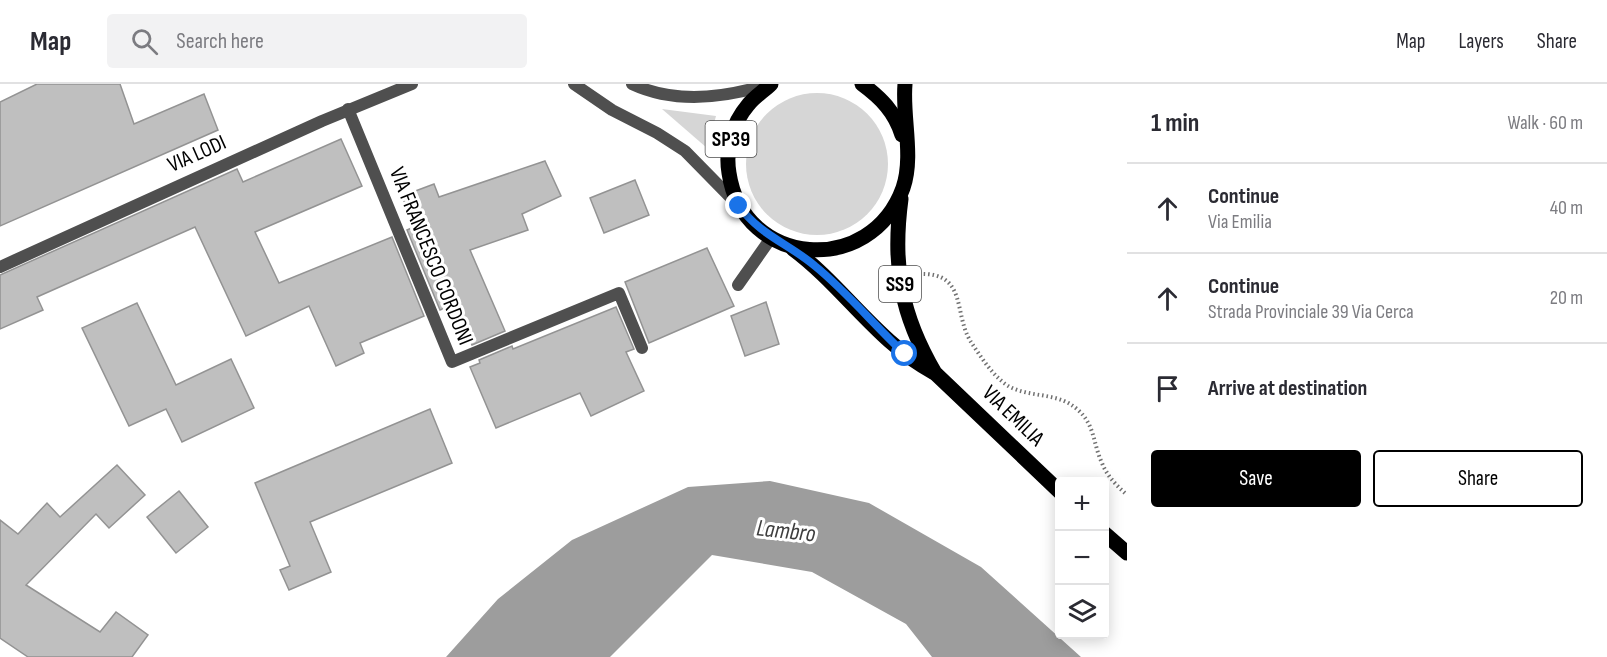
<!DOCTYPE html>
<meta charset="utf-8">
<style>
body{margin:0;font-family:"Sofia Sans Condensed",sans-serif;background:#f2f2f3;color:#2b2b33}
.controls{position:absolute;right:18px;bottom:18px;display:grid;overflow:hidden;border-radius:6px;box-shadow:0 3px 15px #0003}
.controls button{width:54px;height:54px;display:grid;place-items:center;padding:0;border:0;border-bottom:2px solid #e1e1e2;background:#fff;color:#2b2b33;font:30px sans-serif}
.stop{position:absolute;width:18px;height:18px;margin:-14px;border:4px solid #1a73e8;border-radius:50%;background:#fff}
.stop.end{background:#1a73e8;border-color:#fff;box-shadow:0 2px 6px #0008}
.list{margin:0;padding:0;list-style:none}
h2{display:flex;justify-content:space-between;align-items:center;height:78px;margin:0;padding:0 24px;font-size:26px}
h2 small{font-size:20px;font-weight:400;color:#7c7c81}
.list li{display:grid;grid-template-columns:39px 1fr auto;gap:18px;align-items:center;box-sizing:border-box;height:90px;padding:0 24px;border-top:2px solid #e1e1e2}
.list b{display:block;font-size:22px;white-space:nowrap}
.list p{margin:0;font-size:20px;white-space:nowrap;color:#7c7c81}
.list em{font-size:20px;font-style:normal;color:#7c7c81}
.actions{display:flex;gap:12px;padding:18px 24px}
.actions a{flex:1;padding:14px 0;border:2px solid #000;border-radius:6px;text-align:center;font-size:21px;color:#000}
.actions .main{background:#000;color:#fff}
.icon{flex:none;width:33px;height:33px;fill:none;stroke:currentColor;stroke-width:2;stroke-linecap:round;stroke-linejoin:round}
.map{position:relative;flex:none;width:1127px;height:573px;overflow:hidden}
header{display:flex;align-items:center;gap:36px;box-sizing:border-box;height:84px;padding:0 30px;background:#fff;border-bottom:2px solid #e1e1e2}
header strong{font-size:28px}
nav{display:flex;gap:33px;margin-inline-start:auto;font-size:21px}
.search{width:420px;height:54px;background:#f2f2f3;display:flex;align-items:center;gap:15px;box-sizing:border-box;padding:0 21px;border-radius:6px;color:#7c7c81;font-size:22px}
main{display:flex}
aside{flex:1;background:#fff}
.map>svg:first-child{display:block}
</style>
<header>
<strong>Map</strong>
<div class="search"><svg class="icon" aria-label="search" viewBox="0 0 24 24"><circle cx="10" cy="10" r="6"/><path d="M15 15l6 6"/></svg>Search here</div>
<nav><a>Map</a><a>Layers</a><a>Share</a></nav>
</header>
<main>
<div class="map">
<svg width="1127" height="573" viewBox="0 0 1127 573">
<rect width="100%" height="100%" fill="#fff"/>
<g fill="#d6d6d6">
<circle cx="817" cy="80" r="71"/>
<polygon points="662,25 716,32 707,64"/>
</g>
<polygon fill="#9d9d9d" points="770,397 869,419 981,483 1081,573 932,573 906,540 812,488 712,471 610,573 446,573 498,515 572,456 688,403"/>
<g fill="#bfbfbf" stroke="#939393" stroke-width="1.5">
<polygon points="37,0 120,0 134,40 204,10 218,46 0,142 0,18"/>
<polygon points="341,55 362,102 255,148 279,199 392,153 424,232 360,259 364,269 336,282 309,222 246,252 195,143 37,213 43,226 0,245 0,191 237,85 243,98"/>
<polygon points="545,77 561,112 522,130 528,146 470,166 505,247 472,261 455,220 440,226 407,146 414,143 402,112 434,100 439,113"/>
<polygon points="635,96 649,131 604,149 590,114"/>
<polygon points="707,164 734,222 649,259 625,198"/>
<polygon points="766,218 779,260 745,272 731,232"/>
<polygon points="137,219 176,301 231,275 254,324 182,358 166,325 129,342 82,244"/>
<polygon points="616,223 634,265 626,268 644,307 591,332 580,309 496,344 470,283 480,279 479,276 512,262 513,265"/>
<polygon points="430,325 452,379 310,438 331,488 289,506 280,486 290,482 255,399"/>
<polygon points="117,381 145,411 109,444 96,430 26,501 100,548 116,528 148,551 132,573 28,573 0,554 0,436 18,450 47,419 60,433"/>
<polygon points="179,407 208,443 176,469 147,433"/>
</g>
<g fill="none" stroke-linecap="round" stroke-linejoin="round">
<path stroke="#717171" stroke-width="4" stroke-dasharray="1.5 3" stroke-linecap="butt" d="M919 190C968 188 953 230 971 258 981 273 994 294 1010 303 1032 314 1059 308 1078 326 1095 341 1093 360 1102 379 1107 392 1117 402 1127 411"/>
<polyline stroke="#4f4f4f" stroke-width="12" points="738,201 771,154"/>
<g stroke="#4f4f4f" stroke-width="12">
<polyline points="348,25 452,278 619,209 642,264"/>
<polyline points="0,183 322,37 412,0"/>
</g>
<g stroke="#4f4f4f" stroke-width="12">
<polyline points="574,0 612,26 657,49 685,67 738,121"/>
<path d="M632 0C675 20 725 14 769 0"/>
</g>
<g stroke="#000" stroke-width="15">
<path d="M771 0C764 7 754 13 748 21 732 40 725 65 729 89 743 184 871 193 903 104 914 72 902 33 905 0"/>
<path d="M862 0C881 14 895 28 902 51"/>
<path d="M901 115C892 182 901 231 935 289L1060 408"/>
<path d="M793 165C843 202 878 259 933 288"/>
<polyline points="1104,449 1127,469"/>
</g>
</g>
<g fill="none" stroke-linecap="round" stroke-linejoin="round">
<path stroke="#1a73e8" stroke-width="8" d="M739 122C761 152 788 159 815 182 847 208 874 241 905 270"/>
</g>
<g text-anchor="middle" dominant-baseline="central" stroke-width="6" stroke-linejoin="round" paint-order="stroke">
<g fill="#fff" stroke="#4c4c4c" stroke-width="1.5">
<rect x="705.5" y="37" width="51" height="36" rx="4.5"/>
<rect x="879" y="182" width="42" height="36" rx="4.5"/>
</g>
<g font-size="21" font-weight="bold" fill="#000">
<text x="731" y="55">SP39</text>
<text x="900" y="200">SS9</text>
</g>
<g font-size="22" fill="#000" stroke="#fff">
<text transform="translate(197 70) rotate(-24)">VIA LODI</text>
<text transform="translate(431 172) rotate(68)">VIA FRANCESCO CORDONI</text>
<text transform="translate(1013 332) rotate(44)">VIA EMILIA</text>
</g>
<g font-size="24" font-style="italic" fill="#3e3e3e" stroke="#fff">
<text transform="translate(786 447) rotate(6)">Lambro</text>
</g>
</g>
</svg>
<div class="controls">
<button>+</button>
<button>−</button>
<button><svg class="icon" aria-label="layers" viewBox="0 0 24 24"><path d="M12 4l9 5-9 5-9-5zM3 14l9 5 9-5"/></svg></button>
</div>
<div class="stop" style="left:905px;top:270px"></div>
<div class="stop end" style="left:739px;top:122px"></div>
</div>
<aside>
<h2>1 min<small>Walk · 60 m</small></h2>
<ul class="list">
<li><svg class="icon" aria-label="ahead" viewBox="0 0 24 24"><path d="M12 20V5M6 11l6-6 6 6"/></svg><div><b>Continue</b><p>Via Emilia</p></div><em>40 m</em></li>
<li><svg class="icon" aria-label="ahead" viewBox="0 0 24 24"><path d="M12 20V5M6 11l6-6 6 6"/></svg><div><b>Continue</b><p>Strada Provinciale 39 Via Cerca</p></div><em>20 m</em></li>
<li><svg class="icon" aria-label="arrive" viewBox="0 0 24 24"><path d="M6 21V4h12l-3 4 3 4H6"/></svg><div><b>Arrive at destination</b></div></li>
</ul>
<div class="actions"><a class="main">Save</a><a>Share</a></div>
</aside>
</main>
